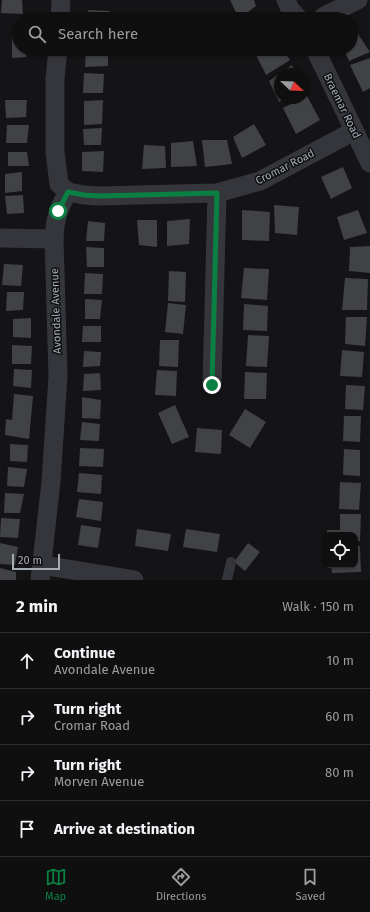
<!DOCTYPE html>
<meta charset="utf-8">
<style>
body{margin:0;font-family:"Fira Sans",sans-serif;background:#1d1d1e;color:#f1f3f6}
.controls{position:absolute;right:12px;bottom:12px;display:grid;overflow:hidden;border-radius:8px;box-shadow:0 1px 3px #0004}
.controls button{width:36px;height:36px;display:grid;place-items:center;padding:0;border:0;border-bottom:1px solid #2f2f30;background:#0f0f10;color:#f1f3f6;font:20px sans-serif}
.compass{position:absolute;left:274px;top:68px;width:36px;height:36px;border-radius:50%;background:#0f0f10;box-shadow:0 1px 3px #0004;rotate:113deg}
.scale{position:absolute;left:12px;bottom:10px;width:48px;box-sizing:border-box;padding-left:4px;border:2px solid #a6acb6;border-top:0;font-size:11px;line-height:14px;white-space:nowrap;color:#a6acb6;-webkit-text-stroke:3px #0f0f11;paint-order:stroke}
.stop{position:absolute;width:12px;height:12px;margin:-9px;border:3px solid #0b8043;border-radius:50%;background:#fff}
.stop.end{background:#0b8043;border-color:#fff;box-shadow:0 1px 4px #0008}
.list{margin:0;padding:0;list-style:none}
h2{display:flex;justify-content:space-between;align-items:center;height:52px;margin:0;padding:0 16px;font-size:17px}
h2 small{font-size:13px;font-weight:400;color:#9b9c9f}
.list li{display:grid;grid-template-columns:26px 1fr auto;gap:12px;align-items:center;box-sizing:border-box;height:56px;padding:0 16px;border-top:1px solid #2f2f30}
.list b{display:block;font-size:15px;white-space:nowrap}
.list p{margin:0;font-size:13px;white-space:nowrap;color:#9b9c9f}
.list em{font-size:13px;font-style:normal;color:#9b9c9f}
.icon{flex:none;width:22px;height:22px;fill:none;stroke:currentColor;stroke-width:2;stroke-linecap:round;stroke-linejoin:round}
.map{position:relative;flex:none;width:370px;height:580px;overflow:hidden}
.search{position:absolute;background:#0f0f10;box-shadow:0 1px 3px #0004;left:12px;right:12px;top:12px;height:44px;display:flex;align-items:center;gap:10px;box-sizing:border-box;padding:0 14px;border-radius:22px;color:#9b9c9f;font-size:15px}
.sheet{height:276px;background:#0f0f10}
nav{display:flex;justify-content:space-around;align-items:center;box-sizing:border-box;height:56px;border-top:1px solid #2f2f30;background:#0f0f10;font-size:11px;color:#9b9c9f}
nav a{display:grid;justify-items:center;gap:2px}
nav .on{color:#0b8043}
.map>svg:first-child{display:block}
</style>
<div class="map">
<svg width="370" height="580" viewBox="0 0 370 580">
<rect width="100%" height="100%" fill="#141416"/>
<g fill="#404246">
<polygon points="2,0 22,0 23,14 1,13"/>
<polygon points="230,0 254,0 256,6 239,19"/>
<polygon points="88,10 110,11 109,19 87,19"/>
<polygon points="261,12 265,19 247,19"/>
<polygon points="356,31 370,52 349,61 344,49 351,49 351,33"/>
<polygon points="19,33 19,49 27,49 26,57 12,58 12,34"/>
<polygon points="86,49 108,49 108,66 85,67"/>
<polygon points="253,49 283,49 290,60 266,75"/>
<polygon points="370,58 370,88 363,92 350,65"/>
<polygon points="292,65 296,74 280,74 280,98 286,98 279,102 269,81"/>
<polygon points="84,73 104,74 103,93 83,93"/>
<polygon points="307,96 320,120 296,134 283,108"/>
<polygon points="5,100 27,100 26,117 6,118"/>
<polygon points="103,100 102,124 84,125 84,101"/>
<polygon points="254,124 266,145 242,158 233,137"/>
<polygon points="7,125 29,125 27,143 6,143"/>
<polygon points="102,128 101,145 84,145 83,129"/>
<polygon points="202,140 227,140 232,164 205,167"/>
<polygon points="193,141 197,166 171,167 171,143"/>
<polygon points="144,145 165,146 166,168 142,169"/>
<polygon points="104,151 103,172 82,171 82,152"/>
<polygon points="8,152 27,152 29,166 8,166"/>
<polygon points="343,167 352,188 331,199 321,177"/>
<polygon points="22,172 22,191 5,193 5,174"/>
<polygon points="23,195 24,213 7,214 5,196"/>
<polygon points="274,205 299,207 297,235 275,233"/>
<polygon points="242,210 270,212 269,241 242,240"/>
<polygon points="358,210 367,233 344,240 337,217"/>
<polygon points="190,219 189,244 167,246 167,221"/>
<polygon points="137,220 157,220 157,247 139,245"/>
<polygon points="88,221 105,223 104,241 86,241"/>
<polygon points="370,246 370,273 349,271 350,247"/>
<polygon points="86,247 104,248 104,267 87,267"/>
<polygon points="4,264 23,265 21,286 2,285"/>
<polygon points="244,268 269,269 267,300 241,298"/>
<polygon points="169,271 186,272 185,302 168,301"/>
<polygon points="85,273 103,274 102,294 84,294"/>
<polygon points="345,278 368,279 367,310 342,310"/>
<polygon points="7,292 24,292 23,310 6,311"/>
<polygon points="85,299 102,300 100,319 85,319"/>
<polygon points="168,303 186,305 183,334 165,332"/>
<polygon points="244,304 268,306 267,331 243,330"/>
<polygon points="346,317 367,317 365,346 345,344"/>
<polygon points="31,318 31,338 13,337 13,319"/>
<polygon points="83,326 101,326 101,342 82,342"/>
<polygon points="248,335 269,336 267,367 246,366"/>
<polygon points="160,340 179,340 178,367 159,366"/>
<polygon points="12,345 32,346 31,364 12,364"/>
<polygon points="342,350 364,352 362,377 340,376"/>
<polygon points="84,351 101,352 100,366 83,367"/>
<polygon points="14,369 32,370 31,388 13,386"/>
<polygon points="157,370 177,371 176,396 155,395"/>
<polygon points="245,372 267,373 266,399 244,399"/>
<polygon points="100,373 101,390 83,391 84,374"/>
<polygon points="346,385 365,386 363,410 345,409"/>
<polygon points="14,394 33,396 29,439 5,435 6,419 12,420"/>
<polygon points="82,397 101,400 100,419 82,418"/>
<polygon points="175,405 189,437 172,444 158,413"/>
<polygon points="245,409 266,422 250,448 229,435"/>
<polygon points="344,416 361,416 360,442 343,441"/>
<polygon points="82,422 100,424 99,441 80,440"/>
<polygon points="197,428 222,430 221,454 195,452"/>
<polygon points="10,444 28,445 27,462 10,461"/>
<polygon points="80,448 104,449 103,467 79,466"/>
<polygon points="344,449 360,450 360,476 343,475"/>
<polygon points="8,467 27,469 24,487 7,486"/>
<polygon points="79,473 102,475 101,494 77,492"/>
<polygon points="340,482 361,483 359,510 339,509"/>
<polygon points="5,493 24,494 20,513 4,513"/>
<polygon points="79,499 103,502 101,521 76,517"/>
<polygon points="340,514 361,514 360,541 355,541 355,535 327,535 327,530 340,530"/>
<polygon points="1,518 20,519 18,538 0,537"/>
<polygon points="81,525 101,528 98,548 78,545"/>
<polygon points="137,529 171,534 168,551 135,546"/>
<polygon points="186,529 220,534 217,552 183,547"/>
<polygon points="0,543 18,547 15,565 0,564"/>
<polygon points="248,543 260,552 245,571 234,562"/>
<polygon points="355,546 360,546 361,572 332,573 331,565 355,565"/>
<polygon points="0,568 16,572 16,580 0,580"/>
</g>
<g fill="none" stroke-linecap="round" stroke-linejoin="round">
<polyline stroke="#35363b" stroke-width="10" points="227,580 231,562"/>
<g stroke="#35363b" stroke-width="19">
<polyline points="286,0 290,9 299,19"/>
<polyline points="60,19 61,0"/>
<polyline points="321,19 326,15 358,0"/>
<polyline points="315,49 370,163"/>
<polyline points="68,192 84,195 99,196 217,193 260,181 354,131"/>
<polyline points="0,238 54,239"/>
<polyline points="212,385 217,193"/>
<polyline points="42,565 134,580"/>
<path d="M40 580 51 482 58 376 54 239C55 219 58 209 68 192L59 184 55 152V79L58 49"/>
</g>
</g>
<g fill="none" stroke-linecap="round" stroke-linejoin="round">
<polyline stroke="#0b8043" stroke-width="5" points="58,211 68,192 84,195 100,196 217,193 212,385"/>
</g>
<g text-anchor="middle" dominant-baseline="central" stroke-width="3" stroke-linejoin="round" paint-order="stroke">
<g font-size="11" fill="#a6acb6" stroke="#0f0f11">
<text transform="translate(342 106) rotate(64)">Braemar Road</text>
<text transform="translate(285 167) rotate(-27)">Cromar Road</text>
<text transform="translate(56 311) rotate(-92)">Avondale Avenue</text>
</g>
</g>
</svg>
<div class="controls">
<button><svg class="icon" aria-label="locate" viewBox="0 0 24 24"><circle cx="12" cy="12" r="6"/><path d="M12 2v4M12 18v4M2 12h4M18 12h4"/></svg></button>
</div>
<svg class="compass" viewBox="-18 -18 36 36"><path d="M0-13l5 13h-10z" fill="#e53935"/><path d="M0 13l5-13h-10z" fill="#9b9c9f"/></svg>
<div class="scale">20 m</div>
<div class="stop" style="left:58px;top:211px"></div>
<div class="stop end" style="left:212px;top:385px"></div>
<div class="search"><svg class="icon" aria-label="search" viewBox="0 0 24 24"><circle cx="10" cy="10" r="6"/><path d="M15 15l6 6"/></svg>Search here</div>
</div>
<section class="sheet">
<h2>2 min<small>Walk · 150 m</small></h2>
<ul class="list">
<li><svg class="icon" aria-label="ahead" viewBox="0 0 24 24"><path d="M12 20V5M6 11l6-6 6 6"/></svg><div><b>Continue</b><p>Avondale Avenue</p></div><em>10 m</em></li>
<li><svg class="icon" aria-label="right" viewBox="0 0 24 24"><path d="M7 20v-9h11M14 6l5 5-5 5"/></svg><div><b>Turn right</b><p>Cromar Road</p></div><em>60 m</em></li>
<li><svg class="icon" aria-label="right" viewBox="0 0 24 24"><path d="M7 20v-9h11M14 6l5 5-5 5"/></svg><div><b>Turn right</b><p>Morven Avenue</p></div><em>80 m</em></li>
<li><svg class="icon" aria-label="arrive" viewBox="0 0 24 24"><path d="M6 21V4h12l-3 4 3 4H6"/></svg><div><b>Arrive at destination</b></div></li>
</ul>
</section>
<nav>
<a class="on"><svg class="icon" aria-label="map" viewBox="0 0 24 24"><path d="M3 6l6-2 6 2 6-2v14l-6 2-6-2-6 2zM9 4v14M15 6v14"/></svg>Map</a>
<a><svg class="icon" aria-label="directions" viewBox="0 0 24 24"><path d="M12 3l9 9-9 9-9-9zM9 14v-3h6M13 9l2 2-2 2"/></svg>Directions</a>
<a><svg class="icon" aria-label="saved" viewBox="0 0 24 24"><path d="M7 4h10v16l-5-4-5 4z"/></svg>Saved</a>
</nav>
